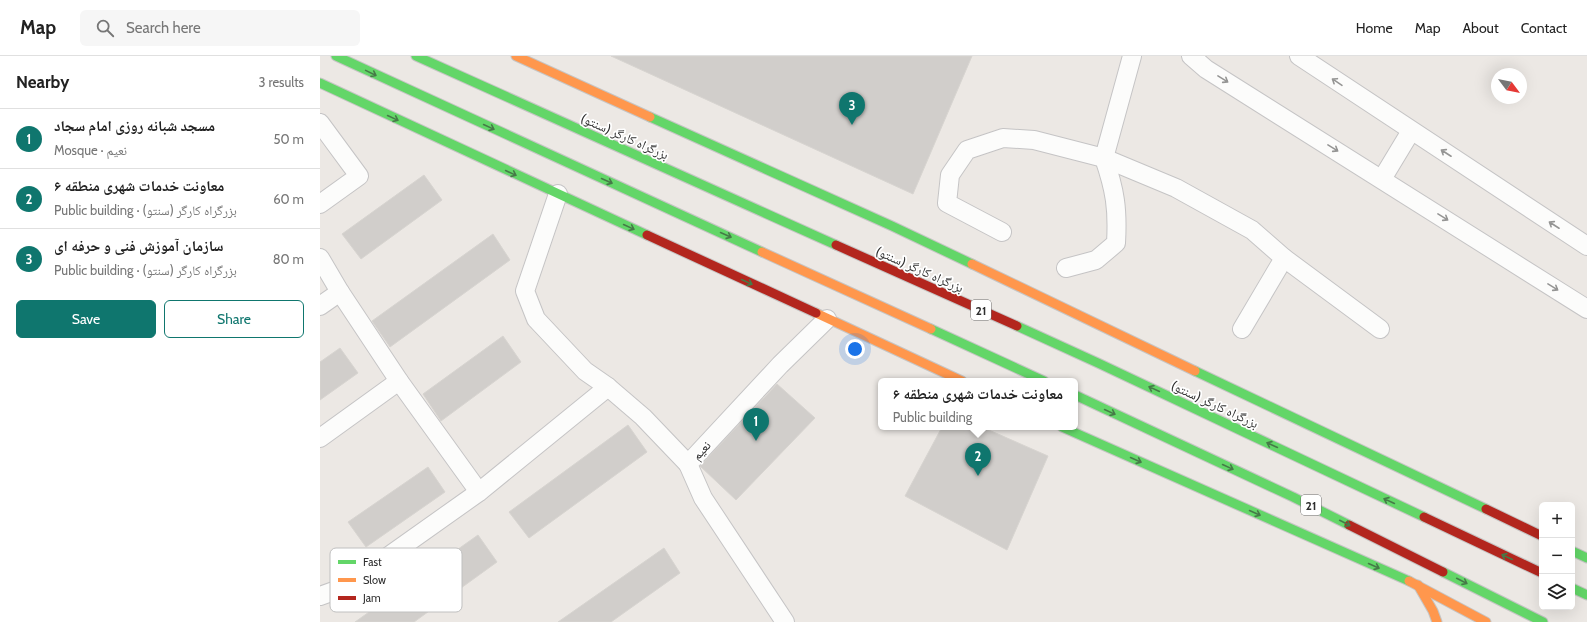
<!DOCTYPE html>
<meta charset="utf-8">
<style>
body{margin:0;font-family:Cabin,"Noto Naskh Arabic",sans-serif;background:#f6f6f6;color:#222}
.controls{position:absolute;right:12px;bottom:12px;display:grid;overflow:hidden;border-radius:6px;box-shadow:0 4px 16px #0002}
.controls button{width:36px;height:36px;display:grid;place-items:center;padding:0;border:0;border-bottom:1px solid #e0e0e0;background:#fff;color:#222;font:20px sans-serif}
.compass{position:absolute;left:1171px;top:12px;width:36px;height:36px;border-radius:50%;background:#fff;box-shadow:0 4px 16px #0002;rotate:122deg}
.you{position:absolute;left:535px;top:293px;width:14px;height:14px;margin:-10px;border:3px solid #fff;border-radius:50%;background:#1a73e8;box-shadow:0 0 0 6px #1a73e833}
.badge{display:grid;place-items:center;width:26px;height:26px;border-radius:50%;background:#0f766e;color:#fff;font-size:13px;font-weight:700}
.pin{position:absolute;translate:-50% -33px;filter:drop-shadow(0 1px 2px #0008)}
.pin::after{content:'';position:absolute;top:21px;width:14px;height:12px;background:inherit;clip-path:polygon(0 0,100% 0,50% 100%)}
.popup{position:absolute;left:558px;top:322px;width:200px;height:52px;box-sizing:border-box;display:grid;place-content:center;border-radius:6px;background:#fff;filter:drop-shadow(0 1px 3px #0005);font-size:13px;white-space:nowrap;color:#767676}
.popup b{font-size:15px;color:#222}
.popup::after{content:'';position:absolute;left:50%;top:100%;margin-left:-8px;border:8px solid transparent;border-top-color:#fff}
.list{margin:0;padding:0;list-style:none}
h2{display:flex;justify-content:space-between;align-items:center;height:52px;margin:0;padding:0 16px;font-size:17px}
h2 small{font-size:13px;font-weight:400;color:#767676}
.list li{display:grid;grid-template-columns:26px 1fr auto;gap:12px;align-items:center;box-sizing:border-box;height:60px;padding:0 16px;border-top:1px solid #e0e0e0}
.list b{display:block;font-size:15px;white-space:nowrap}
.list p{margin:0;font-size:13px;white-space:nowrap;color:#767676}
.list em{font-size:13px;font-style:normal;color:#767676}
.actions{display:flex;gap:8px;padding:12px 16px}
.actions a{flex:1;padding:9px 0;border:1px solid #0f766e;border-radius:6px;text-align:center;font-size:14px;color:#0f766e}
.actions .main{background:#0f766e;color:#fff}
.icon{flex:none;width:22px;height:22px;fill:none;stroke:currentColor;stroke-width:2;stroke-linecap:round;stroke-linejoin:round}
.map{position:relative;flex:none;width:1267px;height:566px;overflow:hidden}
header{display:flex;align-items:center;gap:24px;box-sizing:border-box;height:56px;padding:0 20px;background:#fff;border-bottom:1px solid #e0e0e0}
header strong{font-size:19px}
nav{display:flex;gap:22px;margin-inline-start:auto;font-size:14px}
.search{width:280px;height:36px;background:#f6f6f6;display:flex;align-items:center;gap:10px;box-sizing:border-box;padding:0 14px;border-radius:6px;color:#767676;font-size:15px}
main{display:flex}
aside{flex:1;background:#fff}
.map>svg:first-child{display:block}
</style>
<header>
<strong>Map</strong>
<div class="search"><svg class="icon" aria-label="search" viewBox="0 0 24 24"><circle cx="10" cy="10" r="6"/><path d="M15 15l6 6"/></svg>Search here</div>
<nav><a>Home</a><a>Map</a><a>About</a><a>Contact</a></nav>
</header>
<main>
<aside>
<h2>Nearby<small>3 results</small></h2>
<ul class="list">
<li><span class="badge">1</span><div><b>مسجد شبانه روزی امام سجاد</b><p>Mosque · نعیم</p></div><em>50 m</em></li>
<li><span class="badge">2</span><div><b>معاونت خدمات شهری منطقه ۶</b><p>Public building · بزرگراه کارگر (سنتو)</p></div><em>60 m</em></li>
<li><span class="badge">3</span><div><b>سازمان آموزش فنی و حرفه ای</b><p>Public building · بزرگراه کارگر (سنتو)</p></div><em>80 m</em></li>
</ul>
<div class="actions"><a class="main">Save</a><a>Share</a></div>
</aside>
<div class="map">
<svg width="1267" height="566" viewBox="0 0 1267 566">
<rect width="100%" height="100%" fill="#ece8e4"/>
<g fill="#d1cecb" stroke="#d7d4d0">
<polygon points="291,0 652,0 593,138"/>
<polygon points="104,119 122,144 41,203 22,178"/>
<polygon points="173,178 190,204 70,291 52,265"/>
<polygon points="183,280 201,306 121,365 103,338"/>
<polygon points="20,292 38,317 0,344 0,306"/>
<polygon points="457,328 495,362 416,444 380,410"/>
<polygon points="308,369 327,396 209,482 189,456"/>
<polygon points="622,371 662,371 728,400 687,494 585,440"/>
<polygon points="108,411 125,436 46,491 28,466"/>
<polygon points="158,479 177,506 94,566 35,566"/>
<polygon points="344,492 360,517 291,566 238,566"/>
</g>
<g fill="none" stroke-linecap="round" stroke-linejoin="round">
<defs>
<g id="street">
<polyline points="871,0 886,13 1267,253"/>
<polyline points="979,0 1267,190"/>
<polyline points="0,67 39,120 0,148"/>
<polyline points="784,102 856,132 932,174 964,202 922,273"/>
<polyline points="1062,123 1091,75"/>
<polyline points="238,138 205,235 216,263 265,315 288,331 323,361 368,408"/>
<polyline points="682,176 627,147 630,119 647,94 683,82 714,84 784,102 812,0"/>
<polyline points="0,202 20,236"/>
<polyline points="964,202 1060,273"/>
<path d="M746 212 776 204 796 187C798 153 795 134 784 102"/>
<polyline points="0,250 20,236 79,325 159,436"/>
<polyline points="0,382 79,325"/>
<polyline points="0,540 25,531 159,436 288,331"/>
<polyline points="465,566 383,442 368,408 460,309 507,263"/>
</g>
<g id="fast">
<polyline points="16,0 442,196"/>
<polyline points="96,0 516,189"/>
<polyline points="0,27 327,179"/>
<polyline points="330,61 572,170 652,208"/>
<polyline points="697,270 778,307 1104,461"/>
<polyline points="611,273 724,325"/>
<polyline points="875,315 1166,453"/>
<polyline points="755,339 973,441 1029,469"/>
<polyline points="742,371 1089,525"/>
<polyline points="1252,495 1267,502"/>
<polyline points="1123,516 1223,566"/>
<polyline points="1252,532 1267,539"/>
</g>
<g id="slow">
<polyline points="196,0 330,61"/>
<polyline points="442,196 611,273"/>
<polyline points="652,208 875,315"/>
<polyline points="496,257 642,325"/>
<polyline points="1089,525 1166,566"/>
<polyline points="1098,529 1113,555 1117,566"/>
</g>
<g id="jam">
<polyline points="327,179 496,257"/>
<polyline points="516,189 697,270"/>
<polyline points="1166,453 1222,480"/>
<polyline points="1104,461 1222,517"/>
<polyline points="1029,469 1123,516"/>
</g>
</defs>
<use href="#street" stroke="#c5c4c5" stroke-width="20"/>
<use href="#fast" stroke="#c6c5c4" stroke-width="11"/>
<use href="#slow" stroke="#c6c5c4" stroke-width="11"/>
<use href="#jam" stroke="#c6c5c4" stroke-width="11"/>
<use href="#street" stroke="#fcfcfb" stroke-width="18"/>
<use href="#fast" stroke="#63d668" stroke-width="9"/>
<use href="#slow" stroke="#ff974d" stroke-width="9"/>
<use href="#jam" stroke="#b3261e" stroke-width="9"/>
</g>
<defs><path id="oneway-shaft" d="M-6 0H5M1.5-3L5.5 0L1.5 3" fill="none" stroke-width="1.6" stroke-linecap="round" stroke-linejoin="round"/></defs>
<g stroke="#467a48">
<use href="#oneway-shaft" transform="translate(51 17) rotate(26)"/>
<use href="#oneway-shaft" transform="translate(73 62) rotate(25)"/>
<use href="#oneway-shaft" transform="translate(169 71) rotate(25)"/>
<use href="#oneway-shaft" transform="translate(191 117) rotate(25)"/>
<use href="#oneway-shaft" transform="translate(287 125) rotate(24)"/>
<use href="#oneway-shaft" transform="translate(309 171) rotate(25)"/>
<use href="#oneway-shaft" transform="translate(406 179) rotate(24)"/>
<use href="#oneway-shaft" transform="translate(427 226) rotate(25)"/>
<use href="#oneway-shaft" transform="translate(834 333) rotate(-155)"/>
<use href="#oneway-shaft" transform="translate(790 356) rotate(25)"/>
<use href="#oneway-shaft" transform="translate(952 389) rotate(-155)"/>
<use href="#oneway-shaft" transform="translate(816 404) rotate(24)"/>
<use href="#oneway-shaft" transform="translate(908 411) rotate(25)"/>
<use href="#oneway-shaft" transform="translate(1069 445) rotate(-155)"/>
<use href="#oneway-shaft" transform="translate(935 457) rotate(24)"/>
<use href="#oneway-shaft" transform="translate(1025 467) rotate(27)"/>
<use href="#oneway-shaft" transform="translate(1187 501) rotate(-155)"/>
<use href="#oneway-shaft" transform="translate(1054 510) rotate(24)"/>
<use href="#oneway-shaft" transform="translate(1142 525) rotate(27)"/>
</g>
<g stroke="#959594">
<use href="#oneway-shaft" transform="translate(903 23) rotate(32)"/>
<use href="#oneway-shaft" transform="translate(1017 26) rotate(-146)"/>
<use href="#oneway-shaft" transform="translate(1013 92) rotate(32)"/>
<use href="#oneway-shaft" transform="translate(1126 97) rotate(-147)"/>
<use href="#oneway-shaft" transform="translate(1123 161) rotate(32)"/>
<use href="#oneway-shaft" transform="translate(1234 169) rotate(-147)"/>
<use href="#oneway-shaft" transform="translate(1233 231) rotate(32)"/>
</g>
<g text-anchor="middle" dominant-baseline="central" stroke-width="3.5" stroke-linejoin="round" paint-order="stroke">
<g fill="#fff" stroke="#6d6d6d" stroke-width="1">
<rect x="651" y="244" width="20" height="20" rx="3"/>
<rect x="981" y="439" width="20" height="20" rx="3"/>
</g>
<g font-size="12" font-weight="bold" fill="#2e2e2e">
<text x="661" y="254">21</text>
<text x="991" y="449">21</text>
</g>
<g font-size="13" fill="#2e2e2e" stroke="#fff">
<text transform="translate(305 80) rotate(24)">بزرگراه کارگر (سنتو)</text>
<text transform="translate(600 213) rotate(24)">بزرگراه کارگر (سنتو)</text>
<text transform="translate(895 348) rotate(25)">بزرگراه کارگر (سنتو)</text>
<text transform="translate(381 394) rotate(-47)">نعیم</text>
</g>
</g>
<rect x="10" y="492" width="132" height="64" rx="6" fill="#fff" stroke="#c0c0c0" stroke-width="1"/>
<rect x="18" y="504" width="18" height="4" fill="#63d668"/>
<rect x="18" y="522" width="18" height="4" fill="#ff974d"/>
<rect x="18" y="540" width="18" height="4" fill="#b3261e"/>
<g font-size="11" fill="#2e2e2e">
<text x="43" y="510">Fast</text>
<text x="43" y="528">Slow</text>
<text x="43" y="546">Jam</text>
</g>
</svg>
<div class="controls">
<button>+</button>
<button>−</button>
<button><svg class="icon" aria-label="layers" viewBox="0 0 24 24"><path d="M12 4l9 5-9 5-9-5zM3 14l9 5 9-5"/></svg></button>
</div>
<svg class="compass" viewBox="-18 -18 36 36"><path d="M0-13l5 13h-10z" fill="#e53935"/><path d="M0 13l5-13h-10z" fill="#767676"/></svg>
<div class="you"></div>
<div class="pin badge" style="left:436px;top:385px">1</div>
<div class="pin badge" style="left:658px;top:420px">2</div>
<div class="popup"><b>معاونت خدمات شهری منطقه ۶</b>Public building</div>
<div class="pin badge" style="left:532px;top:69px">3</div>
</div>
</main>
